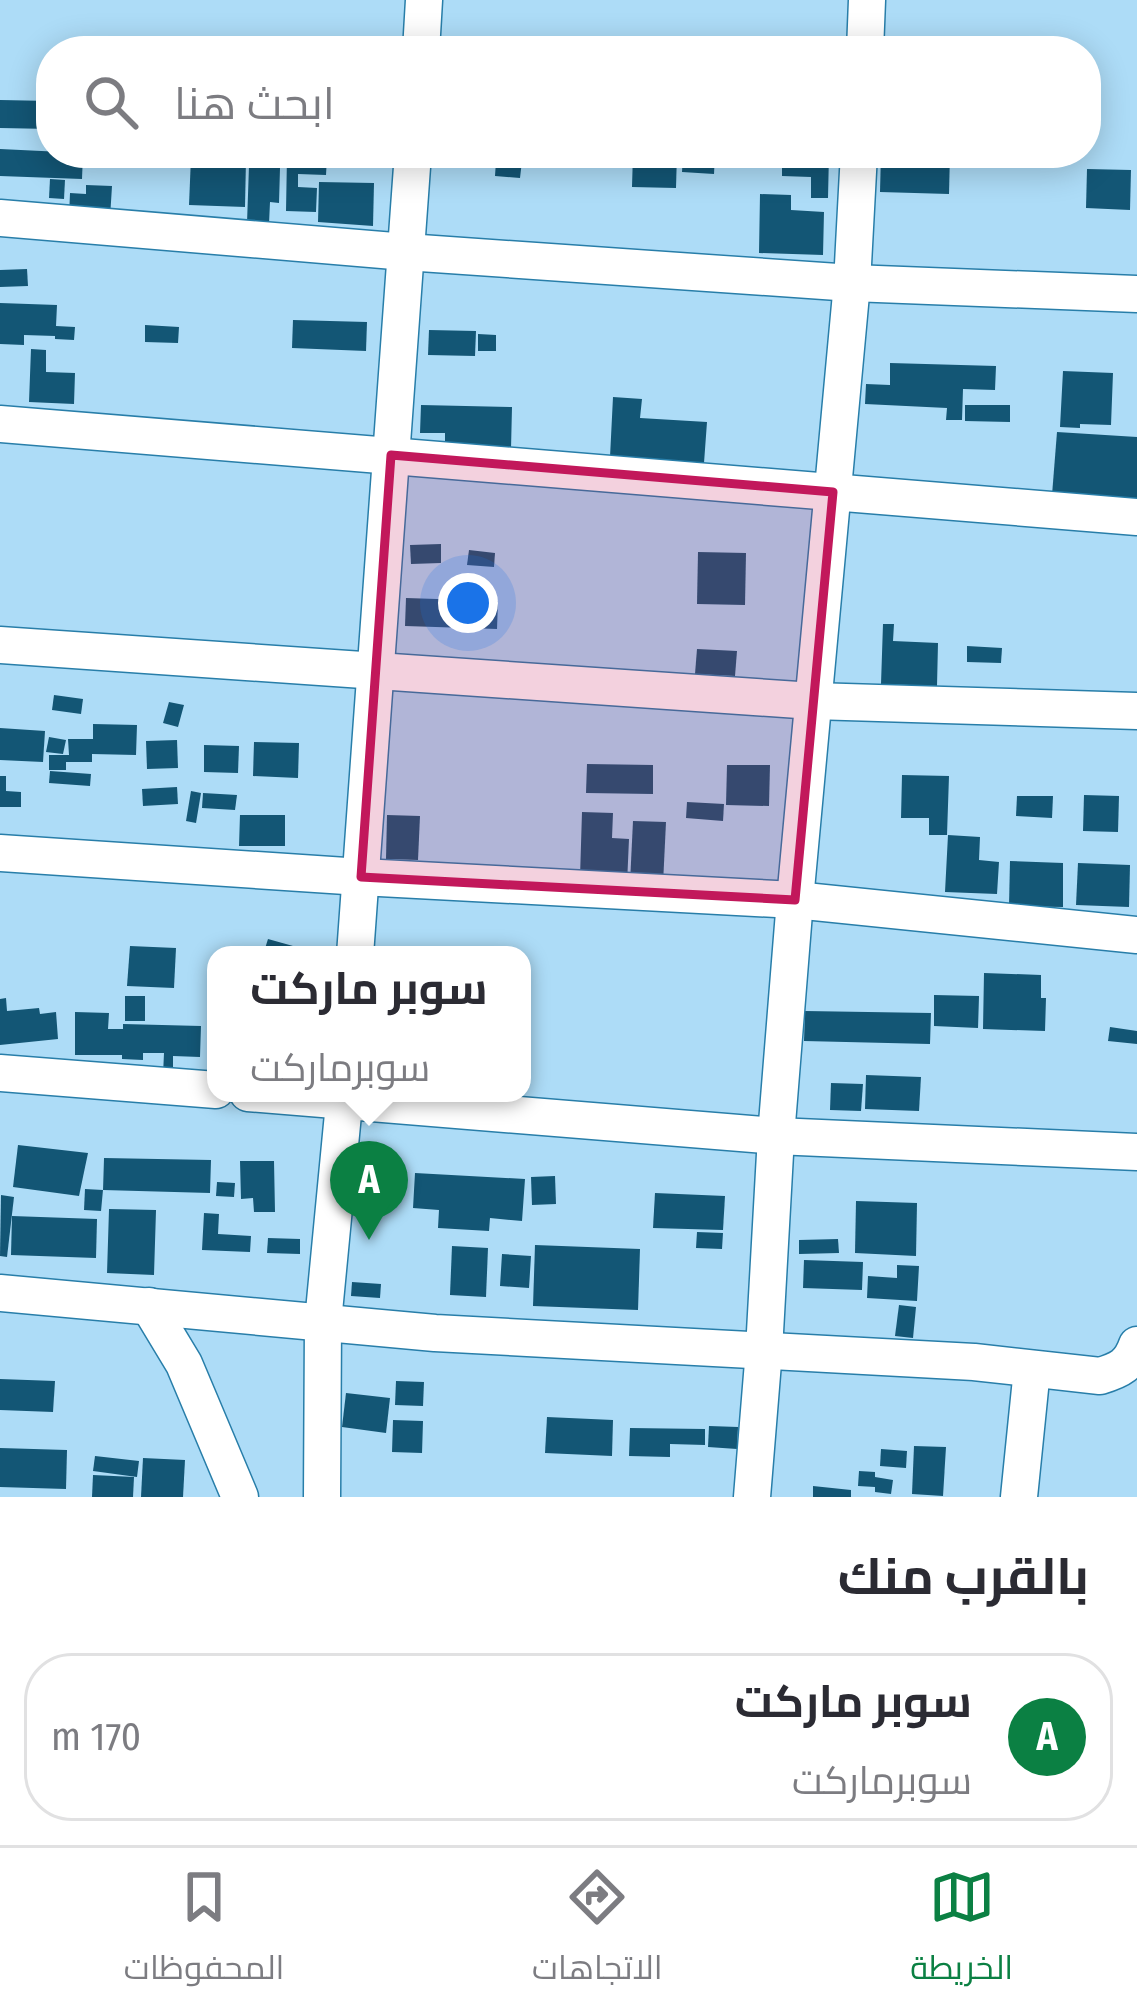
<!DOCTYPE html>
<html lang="ar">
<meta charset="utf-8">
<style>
body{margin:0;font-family:"Fira Sans Condensed",Cairo,sans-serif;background:#f2f2f3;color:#2b2b33;direction:rtl}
.you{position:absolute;left:468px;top:603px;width:42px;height:42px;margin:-30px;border:9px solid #fff;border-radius:50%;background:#1a73e8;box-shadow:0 0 0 18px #1a73e833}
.badge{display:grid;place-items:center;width:78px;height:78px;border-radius:50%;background:#0b8043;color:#fff;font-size:39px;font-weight:700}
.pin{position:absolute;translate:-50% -99px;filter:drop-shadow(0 3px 6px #0008)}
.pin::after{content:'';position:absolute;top:63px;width:42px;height:36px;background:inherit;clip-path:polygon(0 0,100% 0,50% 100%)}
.popup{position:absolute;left:207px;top:946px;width:324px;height:156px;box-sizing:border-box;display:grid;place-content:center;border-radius:24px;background:#fff;filter:drop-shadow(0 3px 9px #0005);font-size:39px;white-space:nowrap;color:#7c7c81}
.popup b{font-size:45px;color:#2b2b33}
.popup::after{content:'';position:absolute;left:50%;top:100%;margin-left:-24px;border:24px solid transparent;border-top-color:#fff}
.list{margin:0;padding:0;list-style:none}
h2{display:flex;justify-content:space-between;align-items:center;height:156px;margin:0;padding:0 48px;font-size:51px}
h2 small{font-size:39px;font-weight:400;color:#7c7c81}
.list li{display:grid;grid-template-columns:78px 1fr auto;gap:36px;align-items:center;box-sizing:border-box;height:168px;margin:0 24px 24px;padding:0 24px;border:3px solid #e1e1e2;border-radius:48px}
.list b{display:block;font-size:45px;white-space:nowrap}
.list p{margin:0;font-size:39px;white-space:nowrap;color:#7c7c81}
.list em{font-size:39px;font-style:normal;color:#7c7c81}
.icon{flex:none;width:66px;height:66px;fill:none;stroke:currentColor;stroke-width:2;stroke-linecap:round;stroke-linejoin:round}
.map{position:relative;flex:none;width:1137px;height:1497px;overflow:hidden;direction:ltr}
.search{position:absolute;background:#fff;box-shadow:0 6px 30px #0003;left:36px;right:36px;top:36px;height:132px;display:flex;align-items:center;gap:30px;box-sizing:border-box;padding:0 42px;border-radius:48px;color:#7c7c81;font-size:45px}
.sheet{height:348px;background:#fff}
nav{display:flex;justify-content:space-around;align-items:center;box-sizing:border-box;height:168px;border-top:3px solid #e1e1e2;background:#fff;font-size:33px;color:#7c7c81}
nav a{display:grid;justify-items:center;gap:6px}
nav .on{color:#0b8043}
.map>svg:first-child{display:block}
</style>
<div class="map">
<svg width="1137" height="1497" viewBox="0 0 1137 1497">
<rect width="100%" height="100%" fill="#addcf7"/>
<g fill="#135675">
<polygon points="0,100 51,101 51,129 0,128"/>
<polygon points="0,149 83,153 82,179 0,176"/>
<polygon points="452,153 537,153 536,162 522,161 520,178 495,176 496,161 451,156"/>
<polygon points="539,153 570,153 570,163 539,162"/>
<polygon points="633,153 677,153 676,188 632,187"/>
<polygon points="683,153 715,153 714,174 682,172"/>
<polygon points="782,153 829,153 828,198 811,198 811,177 782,176"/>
<polygon points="881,153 950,153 949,194 880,192"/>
<polygon points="287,156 327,157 326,175 298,174 298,187 317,188 316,212 286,211"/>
<polygon points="191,157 246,159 245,207 189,205"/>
<polygon points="249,166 280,168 279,203 270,202 269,224 247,223"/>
<polygon points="1087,169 1131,170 1130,210 1086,208"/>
<polygon points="50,179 65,180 64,199 49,198"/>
<polygon points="319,182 374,183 373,226 318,222"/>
<polygon points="86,185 112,186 110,218 69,217 70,193 86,194"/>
<polygon points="760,194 791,195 791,210 824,212 823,255 759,253"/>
<polygon points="27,269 28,286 0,287 0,270"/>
<polygon points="0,303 57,305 56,326 75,327 74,340 55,339 55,336 24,335 24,345 0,344"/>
<polygon points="293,320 367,322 366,351 292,348"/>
<polygon points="145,325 179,327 178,343 145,342"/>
<polygon points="429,330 476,331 475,356 428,355"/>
<polygon points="478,334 496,335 496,351 478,351"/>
<polygon points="31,349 46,350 46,372 75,373 74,404 29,402"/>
<polygon points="890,363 996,366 995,390 963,389 962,420 946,420 947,408 865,404 866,384 890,385"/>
<polygon points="1063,371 1113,373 1111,425 1080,424 1080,428 1060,427"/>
<polygon points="613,397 642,399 640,418 707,422 704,463 610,457"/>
<polygon points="421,405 512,407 511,449 445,448 445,433 420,433"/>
<polygon points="965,405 1010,405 1010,422 965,421"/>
<polygon points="1057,432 1137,437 1137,500 1052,495"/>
<polygon points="441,544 441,563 411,564 410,545"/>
<polygon points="469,550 495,553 494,567 467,565"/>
<polygon points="698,552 746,553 745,605 697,604"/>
<polygon points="406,598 498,601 497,629 405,626"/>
<polygon points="883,624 894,624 893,641 938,643 937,686 881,684"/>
<polygon points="967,646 1002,648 1001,663 967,662"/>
<polygon points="697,649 737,651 735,676 695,674"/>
<polygon points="54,695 83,699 81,714 52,710"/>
<polygon points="169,702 184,705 178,727 163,723"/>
<polygon points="93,724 137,725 136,755 92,754 92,762 66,762 66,770 49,770 49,755 69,755 68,739 93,739"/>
<polygon points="0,728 45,731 43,762 0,760"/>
<polygon points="49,737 66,740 63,754 46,752"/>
<polygon points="177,740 178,768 147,769 146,741"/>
<polygon points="254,742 299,743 298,778 253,776"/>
<polygon points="204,745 239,746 238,773 204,772"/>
<polygon points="587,764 653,765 653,794 586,793"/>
<polygon points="727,765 770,765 769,806 726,805"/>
<polygon points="50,771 91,774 90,786 49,783"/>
<polygon points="902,775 949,776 947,835 929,835 929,818 901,818"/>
<polygon points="0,776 6,776 6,791 21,792 21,807 0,807"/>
<polygon points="177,787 178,804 143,806 142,789"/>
<polygon points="191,791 201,793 196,823 186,821"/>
<polygon points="203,793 237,795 235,810 202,808"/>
<polygon points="1084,795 1119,796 1118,832 1083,831"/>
<polygon points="1017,796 1053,796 1052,818 1016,816"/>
<polygon points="687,802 724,804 723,821 686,818"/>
<polygon points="582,812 613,813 612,838 629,839 627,884 580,877"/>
<polygon points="240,815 285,815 285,846 239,846"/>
<polygon points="387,815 420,816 418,860 386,859"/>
<polygon points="633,821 666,822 663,884 630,883"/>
<polygon points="948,835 980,837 979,860 999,862 997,894 945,892"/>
<polygon points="1010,861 1063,863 1063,907 1009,906"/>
<polygon points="1078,863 1130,865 1129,907 1076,905"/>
<polygon points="268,939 293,946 290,955 263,955"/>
<polygon points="130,946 176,948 174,988 127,986"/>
<polygon points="984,973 1041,975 1041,998 1046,998 1045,1031 983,1029"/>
<polygon points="934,995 979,996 978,1028 934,1026"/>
<rect x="125" y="996" width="20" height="25"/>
<polygon points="6,998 7,1011 39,1008 40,1014 56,1012 58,1039 0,1045 0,999"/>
<polygon points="805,1011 931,1013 930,1044 804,1041"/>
<polygon points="75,1012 109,1013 108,1029 123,1029 123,1024 201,1026 200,1057 173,1056 173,1076 163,1075 164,1053 143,1053 143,1060 122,1059 122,1055 75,1055"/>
<polygon points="1110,1027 1137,1031 1137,1044 1108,1041"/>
<polygon points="866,1075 921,1077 919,1111 865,1109"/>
<polygon points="831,1083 863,1084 861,1111 830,1110"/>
<polygon points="18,1145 88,1153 79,1196 13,1187"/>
<polygon points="104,1158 211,1160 210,1193 103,1190"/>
<polygon points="240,1161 274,1161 275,1212 254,1212 253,1198 241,1199"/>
<polygon points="415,1173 525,1179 522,1221 490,1218 489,1231 438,1228 439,1210 413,1208"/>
<polygon points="555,1176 556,1204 532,1205 531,1177"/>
<polygon points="217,1182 235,1183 234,1197 216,1196"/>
<polygon points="85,1189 103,1190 101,1211 84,1210"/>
<polygon points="655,1193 725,1196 723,1230 653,1228"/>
<polygon points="1,1195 14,1197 7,1257 0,1256"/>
<polygon points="856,1201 917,1203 916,1256 855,1253"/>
<polygon points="109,1209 156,1210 154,1275 107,1273"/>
<polygon points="204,1213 219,1214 218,1234 251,1236 250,1252 202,1250"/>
<polygon points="12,1216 97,1219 96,1258 11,1255"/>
<polygon points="697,1232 723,1233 722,1249 696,1248"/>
<polygon points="268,1238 300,1239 300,1254 267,1253"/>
<polygon points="838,1239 839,1253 799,1254 799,1240"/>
<polygon points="535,1245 640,1249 638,1310 533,1306"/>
<polygon points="452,1246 488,1248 486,1297 450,1295"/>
<polygon points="502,1254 531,1256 529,1288 500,1286"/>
<polygon points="804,1260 863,1262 862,1290 803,1288"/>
<polygon points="897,1265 919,1266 917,1301 867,1298 868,1276 897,1278"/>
<polygon points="352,1282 381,1284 380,1298 351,1296"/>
<polygon points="899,1305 916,1307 913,1338 895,1336"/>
<polygon points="0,1379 55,1381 53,1412 0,1410"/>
<polygon points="396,1381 424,1382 423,1406 395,1405"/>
<polygon points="346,1393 390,1398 386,1433 342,1427"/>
<polygon points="547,1417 613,1420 612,1456 545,1453"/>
<polygon points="393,1420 423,1421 422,1453 392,1452"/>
<polygon points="709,1426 738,1427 737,1449 708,1447"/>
<polygon points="630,1428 705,1429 705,1445 670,1444 670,1457 629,1456"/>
<polygon points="914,1446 946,1447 943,1496 912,1494"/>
<polygon points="0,1448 67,1450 66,1489 0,1487"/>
<polygon points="881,1449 907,1451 906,1468 880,1466"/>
<polygon points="95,1456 139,1461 137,1477 93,1471"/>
<polygon points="143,1458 185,1460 183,1497 141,1497"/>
<polygon points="859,1471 875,1472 875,1477 893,1480 891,1494 875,1492 875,1487 858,1486"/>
<polygon points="93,1475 134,1477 133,1497 92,1497"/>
<polygon points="813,1486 851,1490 851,1497 813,1497"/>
</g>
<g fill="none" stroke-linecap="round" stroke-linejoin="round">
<defs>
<g id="minor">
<polyline points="421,51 424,0"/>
<polyline points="865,51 867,0"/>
<polyline points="0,218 406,252 852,283 1137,294"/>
<polyline points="0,424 1137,517"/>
<polyline points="0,645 813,701 1137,711"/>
<polyline points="0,853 361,877 795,900 1137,935"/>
<polyline points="355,955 413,153"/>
<polyline points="0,1073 216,1090"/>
<polyline points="248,1093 776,1136 1137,1152"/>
<path d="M0 1293 435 1333 974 1362 1100 1376C1120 1370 1130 1365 1137 1345"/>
<polyline points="149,1306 184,1364 240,1497"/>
<polyline points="322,1497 323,1322 345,1093"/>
<polyline points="752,1497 764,1350 776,1136 795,900 852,283 859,153"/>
<polyline points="1019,1497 1032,1369"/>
</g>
</defs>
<use href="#minor" stroke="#287ea9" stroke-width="39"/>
<use href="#minor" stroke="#fff" stroke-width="36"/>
</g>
<path fill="#c2185b" fill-opacity="0.2" stroke="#c2185b" stroke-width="9" stroke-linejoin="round" d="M391 455 833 492 795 900 361 877Z"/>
</svg>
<div class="you"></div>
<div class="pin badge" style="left:369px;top:1240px">A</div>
<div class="popup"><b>سوبر ماركت</b>سوبرماركت</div>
<div class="search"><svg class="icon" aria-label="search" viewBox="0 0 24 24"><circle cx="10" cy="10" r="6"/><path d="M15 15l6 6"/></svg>ابحث هنا</div>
</div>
<section class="sheet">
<h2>بالقرب منك<small></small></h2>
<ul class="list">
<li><span class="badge">A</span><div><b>سوبر ماركت</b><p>سوبرماركت</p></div><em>170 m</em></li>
</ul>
</section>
<nav>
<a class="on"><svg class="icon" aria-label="map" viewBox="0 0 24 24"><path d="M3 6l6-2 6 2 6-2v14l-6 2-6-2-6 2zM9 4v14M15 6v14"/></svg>الخريطة</a>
<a><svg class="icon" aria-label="directions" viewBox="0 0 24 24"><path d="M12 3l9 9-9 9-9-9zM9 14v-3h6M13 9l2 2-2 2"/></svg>الاتجاهات</a>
<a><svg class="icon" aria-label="saved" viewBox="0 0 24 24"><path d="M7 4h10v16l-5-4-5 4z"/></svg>المحفوظات</a>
</nav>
